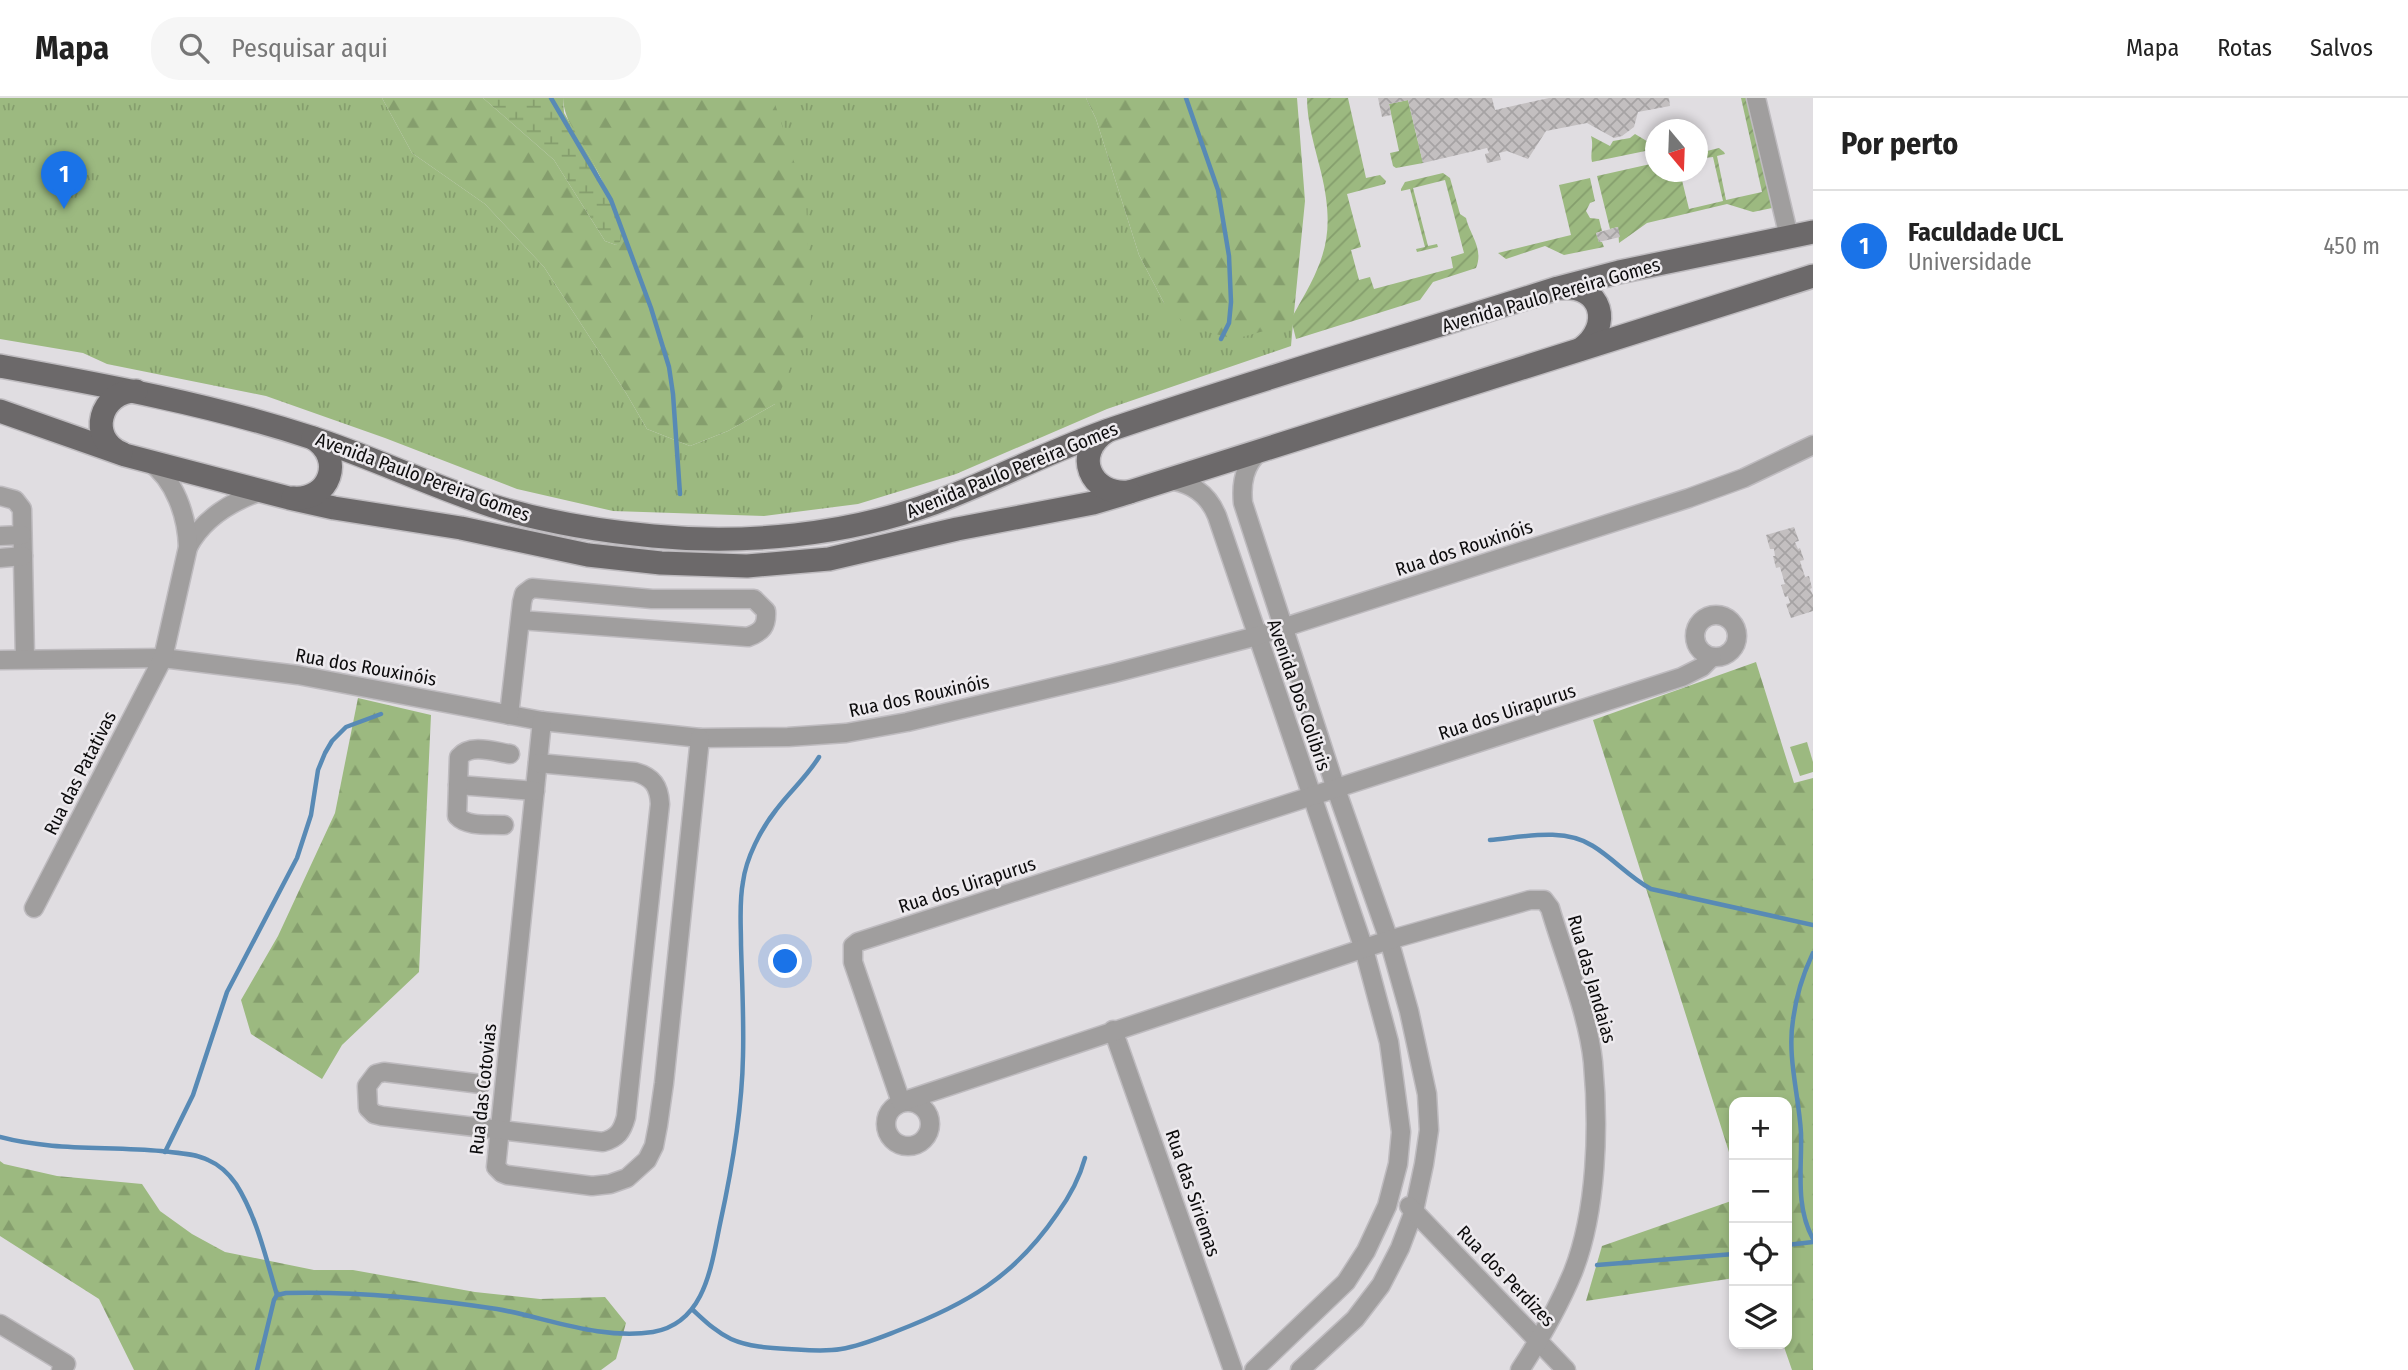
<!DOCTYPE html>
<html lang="pt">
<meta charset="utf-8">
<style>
body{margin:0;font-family:"Fira Sans Condensed",sans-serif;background:#f6f6f6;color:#222}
.controls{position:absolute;right:21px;bottom:21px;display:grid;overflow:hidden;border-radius:14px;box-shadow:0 4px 10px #0003}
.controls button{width:63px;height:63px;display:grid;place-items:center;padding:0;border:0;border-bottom:2px solid #e0e0e0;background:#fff;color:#222;font:35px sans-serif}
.compass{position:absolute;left:1645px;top:21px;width:63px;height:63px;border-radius:50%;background:#fff;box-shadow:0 4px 10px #0003;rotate:161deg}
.you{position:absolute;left:786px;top:864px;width:24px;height:24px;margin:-18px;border:5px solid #fff;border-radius:50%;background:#1a73e8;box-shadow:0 0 0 10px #1a73e833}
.badge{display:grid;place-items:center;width:46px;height:46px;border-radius:50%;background:#1a73e8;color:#fff;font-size:23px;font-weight:700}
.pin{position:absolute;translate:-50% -58px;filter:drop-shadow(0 2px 4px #0008)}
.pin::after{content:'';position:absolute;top:37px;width:24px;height:21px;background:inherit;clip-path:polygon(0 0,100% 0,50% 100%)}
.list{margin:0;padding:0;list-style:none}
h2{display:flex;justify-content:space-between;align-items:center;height:91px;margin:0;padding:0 28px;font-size:30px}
h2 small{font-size:23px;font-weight:400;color:#767676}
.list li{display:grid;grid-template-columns:46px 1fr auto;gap:21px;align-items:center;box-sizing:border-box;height:112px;padding:0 28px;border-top:2px solid #e0e0e0}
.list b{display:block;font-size:26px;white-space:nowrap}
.list p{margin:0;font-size:23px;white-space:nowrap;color:#767676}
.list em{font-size:23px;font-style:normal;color:#767676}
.icon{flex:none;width:38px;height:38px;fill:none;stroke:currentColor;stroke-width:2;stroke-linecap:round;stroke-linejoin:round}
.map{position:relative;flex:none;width:1813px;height:1272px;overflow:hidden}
header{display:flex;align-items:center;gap:42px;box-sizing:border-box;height:98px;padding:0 35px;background:#fff;border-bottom:2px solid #e0e0e0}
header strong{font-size:33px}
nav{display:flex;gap:38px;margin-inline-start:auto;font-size:24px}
.search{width:490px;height:63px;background:#f6f6f6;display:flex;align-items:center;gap:18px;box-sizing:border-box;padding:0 24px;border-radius:28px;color:#767676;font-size:26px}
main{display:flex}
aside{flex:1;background:#fff}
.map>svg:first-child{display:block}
</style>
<header>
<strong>Mapa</strong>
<div class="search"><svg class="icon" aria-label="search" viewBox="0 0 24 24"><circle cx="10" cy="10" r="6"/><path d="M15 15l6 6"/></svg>Pesquisar aqui</div>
<nav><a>Mapa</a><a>Rotas</a><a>Salvos</a></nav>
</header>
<main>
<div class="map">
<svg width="1813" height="1272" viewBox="0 0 1813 1272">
<defs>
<pattern id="grass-tufts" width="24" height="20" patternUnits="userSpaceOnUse" patternTransform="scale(1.75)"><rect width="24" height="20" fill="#9cb980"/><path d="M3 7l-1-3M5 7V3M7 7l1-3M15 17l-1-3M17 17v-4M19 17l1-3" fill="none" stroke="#859e6d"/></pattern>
<pattern id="forest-firs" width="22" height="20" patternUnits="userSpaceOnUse" patternTransform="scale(1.75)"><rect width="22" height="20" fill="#9cb980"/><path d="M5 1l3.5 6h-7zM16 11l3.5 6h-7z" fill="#859e6d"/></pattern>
<pattern id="wetland-marsh" width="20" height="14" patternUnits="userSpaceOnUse" patternTransform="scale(1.75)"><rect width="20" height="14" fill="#9cb980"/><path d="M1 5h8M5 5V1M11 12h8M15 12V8" fill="none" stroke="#859e6d"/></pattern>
<pattern id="garden-furrows" width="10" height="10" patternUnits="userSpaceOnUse" patternTransform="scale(1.75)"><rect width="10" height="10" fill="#9cb980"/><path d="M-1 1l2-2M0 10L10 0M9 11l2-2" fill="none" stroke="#859e6d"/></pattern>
<pattern id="building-cross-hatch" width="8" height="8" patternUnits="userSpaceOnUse" patternTransform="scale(1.75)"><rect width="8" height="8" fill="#c3bfc0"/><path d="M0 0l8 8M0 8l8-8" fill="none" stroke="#a6a3a4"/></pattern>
</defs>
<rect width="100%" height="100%" fill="#e0dde1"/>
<polygon fill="url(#grass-tufts)" points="0,0 382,0 412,55 485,106 544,169 626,295 647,331 690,348 728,333 775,306 773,0 1086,0 1096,21 1139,157 1164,205 1293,225 1291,248 1107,311 956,376 858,406 764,418 613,413 517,391 385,340 266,298 107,266 83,255 0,241"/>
<g fill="url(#forest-firs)">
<path d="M382 0H483L554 62 605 143 616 147 623 134C615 110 604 85 592 63 581 42 564 24 563 0H773L806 100 811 221 775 306 728 333 690 348 647 331 626 295 544 169 485 106 412 55Z"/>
<polygon points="1086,0 1297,0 1305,103 1293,225 1235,241 1188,229 1164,205 1139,157 1096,21"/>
<polygon points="1756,564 1794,685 1813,680 1813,1272 1792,1272 1783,1246 1787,1246 1787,1004 1734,1004 1734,1070 1593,622"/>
<polygon points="358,600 431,617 419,874 342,947 322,981 251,936 241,902 278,838 335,715"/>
<polygon points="0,1063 4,1066 57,1078 142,1086 160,1113 192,1136 225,1154 314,1172 353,1172 475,1194 540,1201 605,1199 626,1225 616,1261 601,1272 134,1272 99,1201 0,1138"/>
<polygon points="1734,1102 1734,1180 1586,1203 1602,1148"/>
</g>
<polygon fill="url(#wetland-marsh)" points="483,0 563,0 564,15 593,64 619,122 623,134 620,144 616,147 605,143 554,62"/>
<g fill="url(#garden-furrows)">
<path d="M1307 0H1348L1366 80 1380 77 1386 83 1385 86 1347 96 1361 149 1351 152 1359 182 1370 179 1374 191 1453 170 1451 159 1464 155 1445 82 1413 90 1428 148 1437 146 1438 149 1417 154 1416 151 1425 149 1410 91 1401 93V91L1405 84 1443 75 1450 80 1460 116 1466 120C1470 137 1484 151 1476 170L1433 184 1420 202 1296 241 1291 221C1323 165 1337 141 1321 74 1315 49 1307 25 1307 0Z"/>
<polygon points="1741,0 1747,0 1772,110 1753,114 1727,106 1647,125 1619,145 1618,129 1610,131 1597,78 1655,65 1656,74 1680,74 1689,111 1723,103 1713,59 1705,60 1707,53 1719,50 1724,54 1725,56 1717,58 1726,102 1762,94"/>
<polygon points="1408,2 1423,65 1396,70 1393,68 1390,55 1399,53 1389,6"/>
<path d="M1635 36 1655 48V51L1592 64C1590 55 1594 48 1591 38L1610 48 1613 43 1630 40Z"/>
<polygon points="1590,80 1595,103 1590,105 1586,113 1590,120 1599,121 1602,133 1596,135 1599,144 1602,144 1604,149 1564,157 1545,148 1506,161 1498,155 1571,137 1559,87"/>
</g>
<polygon fill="#9cb980" points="1807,644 1813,664 1813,674 1800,678 1790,649"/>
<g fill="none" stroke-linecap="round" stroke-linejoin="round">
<g stroke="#588ab5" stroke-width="4.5">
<polyline points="551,0 611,102 651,210 669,269 673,296 680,396"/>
<polyline points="1186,0 1218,92 1229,158 1231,204 1229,225 1221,241"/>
<path d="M1490 742C1523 739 1564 729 1593 748 1614 761 1629 779 1651 791L1813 827"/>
<path d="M1813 855C1803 876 1796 899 1793 922 1787 959 1799 998 1801 1035 1802 1071 1795 1108 1813 1141"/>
<path d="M0 1039C52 1053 107 1048 161 1053 176 1055 194 1055 208 1062 220 1067 229 1076 236 1086 257 1119 266 1161 277 1197"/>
<polyline points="165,1054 193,997 227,894 297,760 311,717 318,672 325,655 332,643 346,629 381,616"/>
<polyline points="1787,1147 1813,1144"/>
<polyline points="1597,1167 1734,1156"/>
<path d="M693 1212C705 1223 716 1234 731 1241 749 1249 769 1250 788 1251 806 1252 824 1254 841 1251 860 1248 879 1240 897 1233 967 1206 1014 1179 1057 1116 1070 1098 1079 1082 1085 1060"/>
<path d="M257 1272 274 1202 277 1197 286 1195C357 1193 426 1200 497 1211 548 1220 600 1242 653 1234 705 1225 711 1169 720 1126 732 1071 742 1015 743 958 744 921 742 884 741 847 741 826 739 804 743 784 746 760 761 731 776 712 790 693 806 680 819 659"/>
</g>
</g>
<g fill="url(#building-cross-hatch)">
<polygon points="1378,0 1492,0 1495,12 1549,0 1669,0 1670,8 1638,14 1634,29 1622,38 1614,40 1587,25 1546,33 1528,61 1507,53 1499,55 1501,62 1487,65 1485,56 1489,55 1487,50 1423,65 1408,2 1389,6 1391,17 1382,19"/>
<polygon points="1618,129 1620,139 1599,144 1596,135"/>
<polygon points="1794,429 1799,443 1795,444 1798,451 1800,450 1804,462 1800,463 1805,479 1809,478 1812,490 1810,491 1813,497 1813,513 1791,520 1786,506 1790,505 1788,498 1785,499 1781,487 1785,486 1780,469 1776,470 1773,458 1775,458 1774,451 1770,451 1766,437"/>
</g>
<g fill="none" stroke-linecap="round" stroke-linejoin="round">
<defs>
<g id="minor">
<polyline points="1756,0 1789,139"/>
<path d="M1260 353C1244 367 1241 385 1243 405L1336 691 1389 842 1409 913 1427 996 1429 1032 1424 1066 1414 1113 1400 1150 1381 1187 1355 1221 1300 1272"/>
<path d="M1167 382C1191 384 1208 396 1217 418L1364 851 1389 944 1401 1034 1398 1066 1387 1108 1366 1153 1346 1184 1254 1272"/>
<polyline points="0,398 15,402 22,411 25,561"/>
<polyline points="0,438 22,437"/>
<path d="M188 449C203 421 232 403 262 393"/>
<polyline points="0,460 23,458"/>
<circle cx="1716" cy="538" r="21"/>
<polyline points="0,562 163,560 298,577 542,623 700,640 788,639 846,635 907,624 1114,575 1257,538 1689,400 1744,380 1813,347"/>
<path d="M509 617 522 504 524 496 532 490 652 501H754L766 513C767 528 762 534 748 539L520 522"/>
<polyline points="542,623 496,1069 502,1075 507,1077 592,1088 610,1086 627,1080 647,1062 654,1048 658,1027 664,985 700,640"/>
<polyline points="458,687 535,693"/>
<path d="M504 727C489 726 467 729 457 718L459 659C471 645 495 654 510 656"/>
<path d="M34 810 163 560 188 449C187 418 175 381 148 363"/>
<polyline points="1113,932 1233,1272"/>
<path d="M481 986 384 974 376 976 367 988 368 1010 374 1016 382 1018 603 1044C617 1040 622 1034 626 1019L660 706C659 688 653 679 635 674L538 665"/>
<circle cx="908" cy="1026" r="22"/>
<polyline points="1409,1108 1566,1272"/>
<polyline points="0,1226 66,1266 61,1272"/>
<path d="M1520 1272C1540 1241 1559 1208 1573 1174 1597 1113 1599 1029 1593 964 1588 915 1564 858 1550 810L1544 802H1530L1389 842 901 1004 853 864V848L858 844 1682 579 1702 569 1712 559"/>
</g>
<g id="major">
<path d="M1561 190C1602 186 1613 228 1581 251"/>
<path d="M0 268C104 287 209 306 310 339 372 359 431 388 493 408 545 424 599 433 653 438 745 447 847 437 934 405 995 382 1053 351 1115 330 1262 280 1411 237 1558 190L1619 174 1813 134"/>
<polyline points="0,313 125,357 289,400 334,410 461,430 588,457 661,465 747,468 829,461 957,431 1093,405 1120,397 1813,178"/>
<path d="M1107 333C1072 355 1090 398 1129 394"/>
<path d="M121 355C87 340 100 293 136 293"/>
<path d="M293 400C330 403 345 360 313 340"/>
</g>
</defs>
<use href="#minor" stroke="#bebbbf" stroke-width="21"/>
<use href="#major" stroke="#bebbbf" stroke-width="26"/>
<use href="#minor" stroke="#a09e9e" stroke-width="18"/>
<use href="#major" stroke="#6c696a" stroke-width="23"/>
</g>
<g text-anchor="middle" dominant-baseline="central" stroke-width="5" stroke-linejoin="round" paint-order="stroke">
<g font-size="19" fill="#0c0b0c" stroke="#edeaee">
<text transform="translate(1551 197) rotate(-16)">Avenida Paulo Pereira Gomes</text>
<text transform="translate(1012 372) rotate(-22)">Avenida Paulo Pereira Gomes</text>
<text transform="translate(423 379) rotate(20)">Avenida Paulo Pereira Gomes</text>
<text transform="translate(1464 450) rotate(-18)">Rua dos Rouxinóis</text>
<text transform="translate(366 569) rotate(10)">Rua dos Rouxinóis</text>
<text transform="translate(1299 597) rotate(71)">Avenida Dos Colibris</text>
<text transform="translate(919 598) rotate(-12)">Rua dos Rouxinóis</text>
<text transform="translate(1507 614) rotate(-18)">Rua dos Uirapurus</text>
<text transform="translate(80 675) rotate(-63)">Rua das Patativas</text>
<text transform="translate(967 787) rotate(-18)">Rua dos Uirapurus</text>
<text transform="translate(1592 881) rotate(74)">Rua das Jandaias</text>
<text transform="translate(483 991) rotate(-84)">Rua das Cotovias</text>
<text transform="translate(1193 1095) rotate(71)">Rua das Siriemas</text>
<text transform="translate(1506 1178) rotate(46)">Rua dos Perdizes</text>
</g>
</g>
</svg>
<div class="controls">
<button>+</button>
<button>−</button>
<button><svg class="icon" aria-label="locate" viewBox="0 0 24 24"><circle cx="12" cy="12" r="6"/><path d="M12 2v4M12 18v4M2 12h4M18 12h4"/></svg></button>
<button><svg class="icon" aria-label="layers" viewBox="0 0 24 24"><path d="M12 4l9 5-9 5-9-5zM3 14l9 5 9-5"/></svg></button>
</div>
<svg class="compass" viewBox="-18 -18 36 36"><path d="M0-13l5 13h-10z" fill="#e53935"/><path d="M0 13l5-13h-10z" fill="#767676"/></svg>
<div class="you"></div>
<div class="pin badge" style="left:64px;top:111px">1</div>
</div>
<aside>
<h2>Por perto<small></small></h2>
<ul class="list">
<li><span class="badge">1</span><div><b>Faculdade UCL</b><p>Universidade</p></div><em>450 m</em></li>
</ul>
</aside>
</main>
